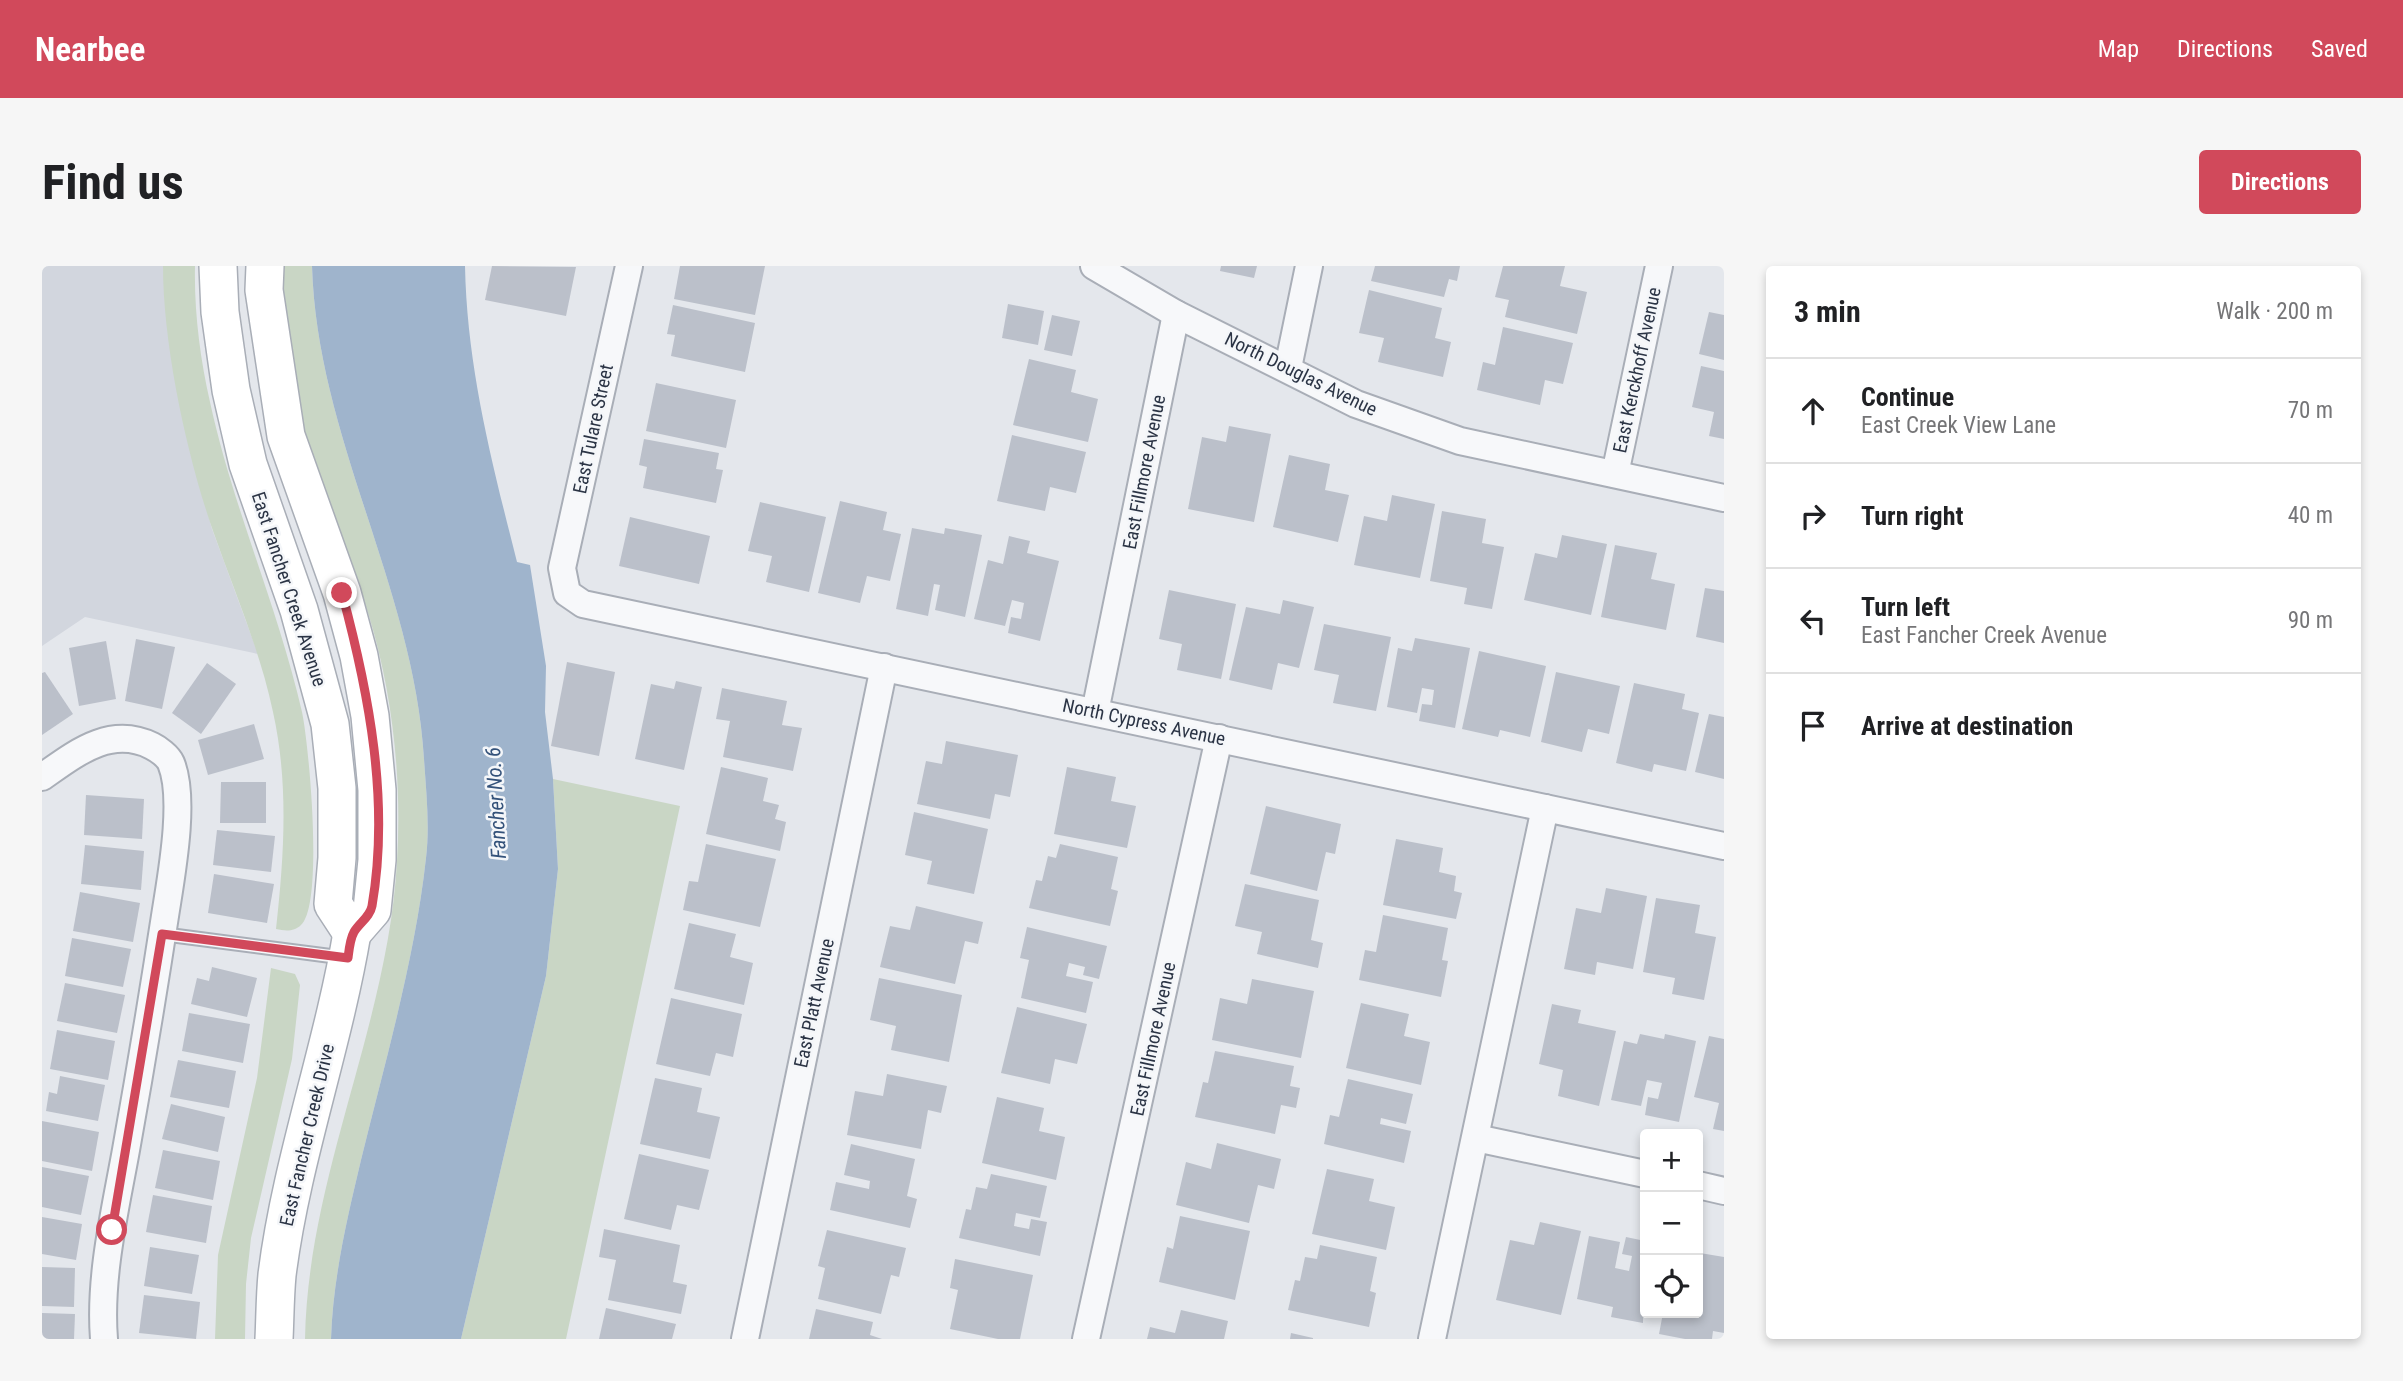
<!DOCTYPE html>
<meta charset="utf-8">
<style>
body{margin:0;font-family:"Roboto Condensed",sans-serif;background:#f6f6f6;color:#202124}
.controls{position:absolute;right:21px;bottom:21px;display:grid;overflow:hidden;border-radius:7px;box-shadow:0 4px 10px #0003}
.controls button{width:63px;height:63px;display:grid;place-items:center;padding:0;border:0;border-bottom:2px solid #e0e0e0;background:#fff;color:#202124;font:35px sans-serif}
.stop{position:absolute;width:21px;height:21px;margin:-16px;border:5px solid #d1495b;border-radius:50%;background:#fff}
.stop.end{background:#d1495b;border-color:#fff;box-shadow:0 2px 7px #0008}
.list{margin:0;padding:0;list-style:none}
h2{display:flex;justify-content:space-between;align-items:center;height:91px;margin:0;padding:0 28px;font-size:30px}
h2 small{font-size:23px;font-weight:400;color:#757577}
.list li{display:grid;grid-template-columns:46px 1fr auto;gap:21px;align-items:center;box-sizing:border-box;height:105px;padding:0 28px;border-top:2px solid #e0e0e0}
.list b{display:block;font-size:26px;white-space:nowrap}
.list p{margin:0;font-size:23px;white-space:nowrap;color:#757577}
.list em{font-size:23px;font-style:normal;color:#757577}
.icon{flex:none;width:38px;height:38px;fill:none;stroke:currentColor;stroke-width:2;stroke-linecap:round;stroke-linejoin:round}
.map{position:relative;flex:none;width:1682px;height:1073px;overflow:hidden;border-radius:7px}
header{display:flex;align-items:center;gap:42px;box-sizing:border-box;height:98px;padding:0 35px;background:#d1495b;color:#fff}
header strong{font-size:33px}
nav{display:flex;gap:38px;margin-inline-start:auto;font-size:24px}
.intro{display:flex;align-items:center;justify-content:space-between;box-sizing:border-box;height:168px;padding:0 42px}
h1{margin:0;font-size:49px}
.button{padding:18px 32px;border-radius:7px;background:#d1495b;color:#fff;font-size:24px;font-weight:700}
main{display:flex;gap:42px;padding:0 42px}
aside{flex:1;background:#fff;border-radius:7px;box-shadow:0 4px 10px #0003}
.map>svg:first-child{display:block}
</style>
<header>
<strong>Nearbee</strong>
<nav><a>Map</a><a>Directions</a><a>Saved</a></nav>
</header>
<div class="intro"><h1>Find us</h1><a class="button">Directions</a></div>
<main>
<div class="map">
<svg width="1682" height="1073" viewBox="0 0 1682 1073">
<rect width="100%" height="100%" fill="#e4e7ec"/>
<polygon fill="#d2d6de" points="0,0 121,0 133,109 148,182 170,263 216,388 43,351 0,380"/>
<g fill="#c9d6c5">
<path d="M121 0H153C152 45 158 92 168 136 191 242 236 341 260 446 267 479 282 638 259 659 252 666 243 665 234 663 242 591 247 518 231 446 218 384 192 325 171 265 145 190 121 80 121 0Z"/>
<path d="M240 0H270C275 172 372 322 382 493 384 524 388 560 384 592 373 693 343 796 319 894 305 953 291 1012 289 1073H263C266 909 346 759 355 596 360 514 351 429 327 350 307 286 276 221 260 155 250 112 246 66 240 22Z"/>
<polygon points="511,513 638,540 524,1073 419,1073 504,710 516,603"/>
<polygon points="229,702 253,708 258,719 250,793 209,972 204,1018 203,1073 173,1073 176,989 215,812"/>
</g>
<path fill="#9fb4cc" d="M270 0H423C425 102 450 197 475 296L488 299 504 400 503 446 511 513 516 603 504 710 419 1073H289C291 1012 305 953 319 894 343 796 373 693 384 592 388 560 384 524 382 493 372 322 275 172 270 0Z"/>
<g fill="#bbc0ca">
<polygon points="450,0 534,1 524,50 443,34"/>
<polygon points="638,0 723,0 713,49 632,33"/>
<polygon points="1179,0 1215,0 1212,12 1178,5"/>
<polygon points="1333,0 1418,0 1415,15 1407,13 1402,31 1329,15"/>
<polygon points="1461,0 1523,0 1518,20 1545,26 1535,68 1463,51 1467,34 1453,31"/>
<polygon points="1327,24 1400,42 1393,72 1409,76 1401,111 1336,96 1342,72 1317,67"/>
<polygon points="966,38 1002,45 996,79 960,72"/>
<polygon points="631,39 713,57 703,106 629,90 633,69 625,68"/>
<polygon points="1667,46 1682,49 1682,94 1657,88"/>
<polygon points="1010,49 1038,55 1030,90 1002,84"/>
<polygon points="1461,61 1531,77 1521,118 1503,114 1498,139 1435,124 1441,96 1453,99"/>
<polygon points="987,93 1034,104 1029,126 1056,133 1046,176 971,159"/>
<polygon points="1659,100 1682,105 1682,173 1667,170 1672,146 1650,141"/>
<polygon points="614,117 694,134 684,182 604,165"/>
<polygon points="1187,160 1229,168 1212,256 1146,243 1160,171 1184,176"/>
<polygon points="970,169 1044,186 1034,227 1008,221 1003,245 955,235"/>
<polygon points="602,173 677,187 674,203 681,204 674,237 601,222 605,201 597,199"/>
<polygon points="1247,189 1288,198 1283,224 1307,229 1296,276 1231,261"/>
<polygon points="1350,229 1393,238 1378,312 1312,299 1322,250 1345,255"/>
<polygon points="798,235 845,246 841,264 859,268 848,315 825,310 818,337 776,327"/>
<polygon points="718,236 784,251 767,326 724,316 730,290 706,285"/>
<polygon points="1400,245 1444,253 1440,277 1462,281 1450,343 1422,338 1425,322 1388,315"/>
<polygon points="588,251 668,270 657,318 577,300"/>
<polygon points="870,262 902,268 903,262 940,269 923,351 893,344 898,319 892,318 886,350 854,343"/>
<polygon points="1520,269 1565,278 1549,349 1482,334 1493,287 1515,292"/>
<polygon points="967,270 988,275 985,287 1017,295 998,375 966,367 969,351 979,353 982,337 970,334 963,360 932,353 946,294 961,298"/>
<polygon points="1573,279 1615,287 1609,313 1633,318 1624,364 1559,351"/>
<polygon points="1663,322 1682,325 1682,377 1654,371"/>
<polygon points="1127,324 1194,338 1179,413 1135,404 1140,378 1117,373"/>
<polygon points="1241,334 1272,341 1257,402 1236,397 1230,424 1187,414 1204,341 1238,348"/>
<polygon points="1282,358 1349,371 1334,445 1291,437 1297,409 1272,404"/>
<polygon points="1373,372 1428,382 1413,462 1377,455 1380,438 1390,439 1392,424 1380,422 1375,447 1345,441 1356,382 1370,385"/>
<polygon points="94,373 133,381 120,443 83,435"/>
<polygon points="64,375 74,433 37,440 27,382"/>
<polygon points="1437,385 1504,400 1488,471 1458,464 1456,471 1420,463"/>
<polygon points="525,396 573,406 557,490 509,480"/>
<polygon points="165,397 194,418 159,468 130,447"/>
<polygon points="3,406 31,448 0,469 0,407"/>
<polygon points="1514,406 1578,420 1567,468 1546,463 1540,486 1499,476"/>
<polygon points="634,415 660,421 642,504 593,493 609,418 632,423"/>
<polygon points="1592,417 1643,428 1640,443 1657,447 1644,505 1612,498 1610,506 1574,497"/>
<polygon points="680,422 745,435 740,459 760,462 751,505 681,491 688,455 674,453"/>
<polygon points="1667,448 1682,451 1682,513 1653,506"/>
<polygon points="212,458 222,493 166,509 156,474"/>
<polygon points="904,475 976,489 968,531 953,528 948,553 875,538 884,495 900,498"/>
<polygon points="679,501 726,512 721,535 737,539 733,553 744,556 738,585 664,568"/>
<polygon points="1025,501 1074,511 1069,535 1094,540 1085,582 1012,568"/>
<polygon points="179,516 224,516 224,557 178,557"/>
<polygon points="44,529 102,533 100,573 42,569"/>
<polygon points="1224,540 1299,558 1293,588 1284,586 1275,625 1208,608"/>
<polygon points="872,546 946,563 932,628 885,618 890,595 863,589"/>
<polygon points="175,564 233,570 229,606 171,599"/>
<polygon points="1354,573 1401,582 1397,606 1414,610 1412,625 1420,627 1414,653 1341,639"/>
<polygon points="664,578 734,593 718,661 641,644 647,615 656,616"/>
<polygon points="1018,578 1076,591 1069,623 1076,625 1068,660 987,642 994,614 1000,615 1006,590 1014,592"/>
<polygon points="43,579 102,585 99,624 39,618"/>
<polygon points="172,608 232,618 225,657 166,647"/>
<polygon points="1203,618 1277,634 1269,674 1281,677 1276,702 1215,688 1220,666 1193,660"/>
<polygon points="1564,622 1605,630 1591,703 1555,696 1553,709 1522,703 1534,642 1559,647"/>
<polygon points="38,626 98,637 91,676 31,665"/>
<polygon points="1614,632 1658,639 1653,667 1674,671 1662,734 1630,728 1633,712 1601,706"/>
<polygon points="874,640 941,656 936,678 923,675 913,718 838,701 848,660 868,664"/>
<polygon points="1341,649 1406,662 1400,694 1406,695 1399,731 1317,714 1323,684 1334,686"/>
<polygon points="647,657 694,668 688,691 711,697 702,739 632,723"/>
<polygon points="985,661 1065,680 1057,713 1041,709 1043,701 1027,697 1024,710 1051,716 1044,747 979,732 987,694 978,692"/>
<polygon points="30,672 89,683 81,721 23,710"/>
<polygon points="170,701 215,712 205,751 149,738 155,712 167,715"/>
<polygon points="837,712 920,729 907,796 849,784 854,760 828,754"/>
<polygon points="1210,713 1272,725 1259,792 1170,774 1178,732 1205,738"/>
<polygon points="23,717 83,729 75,767 15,755"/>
<polygon points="629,732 700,748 691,791 674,787 668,810 614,798"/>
<polygon points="1319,737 1367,748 1362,770 1388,776 1379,819 1304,802"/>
<polygon points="1510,738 1539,744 1536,757 1574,765 1557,840 1516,830 1521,804 1497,798"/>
<polygon points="975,741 1045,758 1035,798 1013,793 1008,818 959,807"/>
<polygon points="147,747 208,758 201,797 140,785"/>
<polygon points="15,764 73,775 66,814 8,803"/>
<polygon points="1598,768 1622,773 1623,768 1654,775 1637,856 1603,849 1606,831 1616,833 1620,817 1605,814 1599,840 1569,834 1582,775 1595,778"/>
<polygon points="1667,770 1682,773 1682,865 1671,863 1677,837 1652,831"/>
<polygon points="1173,785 1252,800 1248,820 1258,822 1254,842 1239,839 1233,868 1153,851 1161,816 1166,817"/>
<polygon points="136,794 194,805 187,842 128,831"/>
<polygon points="845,808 905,820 899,847 886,844 879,883 805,869 813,825 841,830"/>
<polygon points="18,810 63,819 56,855 4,845 7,826 15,828"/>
<polygon points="613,812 660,822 655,846 678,851 668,893 598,878"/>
<polygon points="1306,813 1371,828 1364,858 1339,852 1338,858 1369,865 1362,897 1282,878 1288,849 1297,851"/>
<polygon points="955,831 1002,842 997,865 1023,871 1014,914 940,897"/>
<polygon points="129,838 183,851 176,886 120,873"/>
<polygon points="0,855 57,866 50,905 0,895"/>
<polygon points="1175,877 1239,893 1232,923 1216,919 1207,957 1134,939 1144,896 1169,903"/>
<polygon points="809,878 873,893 865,930 875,933 868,962 788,944 794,916 827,923 828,915 802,909"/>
<polygon points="121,884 178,895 171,934 113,922"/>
<polygon points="597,888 667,904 657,944 635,939 629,964 582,953"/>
<polygon points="0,901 47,910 39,949 0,941"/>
<polygon points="1285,903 1332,913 1327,935 1353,941 1344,984 1270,968"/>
<polygon points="949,908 1005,920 998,952 974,947 972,960 987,963 989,953 1005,956 998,990 917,972 924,943 929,944 934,921 945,923"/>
<polygon points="111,929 170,940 164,977 104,966"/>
<polygon points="1138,950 1208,965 1193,1034 1117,1016 1125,981 1131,983"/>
<polygon points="0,951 40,958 34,994 0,988"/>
<polygon points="1498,956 1539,965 1519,1049 1454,1034 1468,974 1492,979"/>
<polygon points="562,963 638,979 631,1016 645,1019 639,1048 566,1034 574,994 557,991"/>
<polygon points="785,964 864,982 857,1011 849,1009 839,1048 776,1033 783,1002 776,1000"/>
<polygon points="1547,970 1578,976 1573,1002 1587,1005 1590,990 1580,988 1584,971 1603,975 1601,1057 1569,1051 1571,1041 1535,1033"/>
<polygon points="1278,979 1335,991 1328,1025 1334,1027 1327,1061 1246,1044 1253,1014 1258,1015 1263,991 1275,993"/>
<polygon points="108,981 157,989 150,1028 102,1020"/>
<polygon points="1658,987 1682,991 1682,1067 1671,1065 1670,1073 1643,1073 1617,1068 1621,1047 1656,1047"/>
<polygon points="913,993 991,1009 978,1073 956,1073 908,1063 916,1024 908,1022"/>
<polygon points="0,1001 33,1002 32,1041 0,1040"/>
<polygon points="102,1029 158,1036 154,1073 97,1067"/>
<polygon points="564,1042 634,1058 630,1073 557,1073"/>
<polygon points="774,1043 831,1056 828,1069 840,1073 767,1073"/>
<polygon points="1139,1044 1186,1055 1182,1073 1105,1073 1108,1061 1133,1067"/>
<polygon points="0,1047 33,1048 32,1073 0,1073"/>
<polygon points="1249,1067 1271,1072 1271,1073 1248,1073"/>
</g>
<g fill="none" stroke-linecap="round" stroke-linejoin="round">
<defs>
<polyline id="lane" points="120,668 304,692"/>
<g id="street">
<polyline points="587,0 520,302 525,327 541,338 1682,580"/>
<polyline points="1052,0 1134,48 1314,138 1418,175 1682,232"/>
<polyline points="1246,102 1267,0"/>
<polyline points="1573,208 1617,0"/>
<polyline points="1053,446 1134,48"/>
<path d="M0 511C33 488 68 459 110 480 116 483 126 490 129 497 144 533 129 611 123 650 111 728 98 806 84 884 73 945 57 1011 62 1073"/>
<polyline points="1434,872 1603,908"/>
<polyline points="1656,919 1682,925"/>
<polyline points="703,1073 842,401"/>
<polyline points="1044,1073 1177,472"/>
<polyline points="1390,1073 1503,542"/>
</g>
<g id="secondary">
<polyline points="176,0 178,46 189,124 206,198 257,344 288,458 295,522 295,592 291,638 310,667"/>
<polyline points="223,0 222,24 244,170 300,327 317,390 328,450 335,524 335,594 330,644 310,667"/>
<path d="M232 1073C233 1052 233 1030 235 1009 249 896 291 781 310 667"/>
</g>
</defs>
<use href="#lane" stroke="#a9aeb7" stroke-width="16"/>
<use href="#street" stroke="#a9aeb7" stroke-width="30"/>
<use href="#secondary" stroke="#a9aeb7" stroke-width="40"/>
<use href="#lane" stroke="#f7f8fa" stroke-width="12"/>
<use href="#street" stroke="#f7f8fa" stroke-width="26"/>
<use href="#secondary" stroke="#fff" stroke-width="37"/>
</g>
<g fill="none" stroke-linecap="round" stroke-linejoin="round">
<path stroke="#d1495b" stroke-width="9" d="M70 964 120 668 306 692C307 684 308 673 312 666 317 657 328 651 330 640 348 536 327 427 300 327"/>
</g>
<g text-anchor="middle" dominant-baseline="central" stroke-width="5" stroke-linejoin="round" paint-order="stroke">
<g font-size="19" fill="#2b3445" stroke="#f4f6f9">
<text transform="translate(1595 104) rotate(-78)">East Kerckhoff Avenue</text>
<text transform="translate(1259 108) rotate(26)">North Douglas Avenue</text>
<text transform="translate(551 163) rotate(-78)">East Tulare Street</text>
<text transform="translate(1102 206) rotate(-79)">East Fillmore Avenue</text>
<text transform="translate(247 323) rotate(72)">East Fancher Creek Avenue</text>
<text transform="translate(1102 456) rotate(12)">North Cypress Avenue</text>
<text transform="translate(772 737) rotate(-78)">East Platt Avenue</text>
<text transform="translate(1111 773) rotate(-78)">East Fillmore Avenue</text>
<text transform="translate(265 869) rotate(-77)">East Fancher Creek Drive</text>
</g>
<g font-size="21" font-style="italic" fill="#34527a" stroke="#f4f6f9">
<text transform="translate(454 537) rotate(-93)">Fancher No. 6</text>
</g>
</g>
</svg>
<div class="controls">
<button>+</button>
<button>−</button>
<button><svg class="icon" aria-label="locate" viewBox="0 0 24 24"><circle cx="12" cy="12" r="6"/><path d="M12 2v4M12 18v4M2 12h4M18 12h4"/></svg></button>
</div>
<div class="stop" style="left:70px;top:964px"></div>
<div class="stop end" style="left:300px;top:327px"></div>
</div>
<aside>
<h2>3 min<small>Walk · 200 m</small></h2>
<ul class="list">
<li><svg class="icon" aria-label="ahead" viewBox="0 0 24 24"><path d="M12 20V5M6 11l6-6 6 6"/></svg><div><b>Continue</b><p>East Creek View Lane</p></div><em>70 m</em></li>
<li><svg class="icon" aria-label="right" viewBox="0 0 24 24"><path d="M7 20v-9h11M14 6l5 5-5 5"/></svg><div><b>Turn right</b></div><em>40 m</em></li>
<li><svg class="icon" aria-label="left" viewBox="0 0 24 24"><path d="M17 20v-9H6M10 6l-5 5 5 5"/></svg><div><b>Turn left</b><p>East Fancher Creek Avenue</p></div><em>90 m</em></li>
<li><svg class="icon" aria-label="arrive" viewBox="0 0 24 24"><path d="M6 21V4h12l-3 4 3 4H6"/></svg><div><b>Arrive at destination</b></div></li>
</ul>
</aside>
</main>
